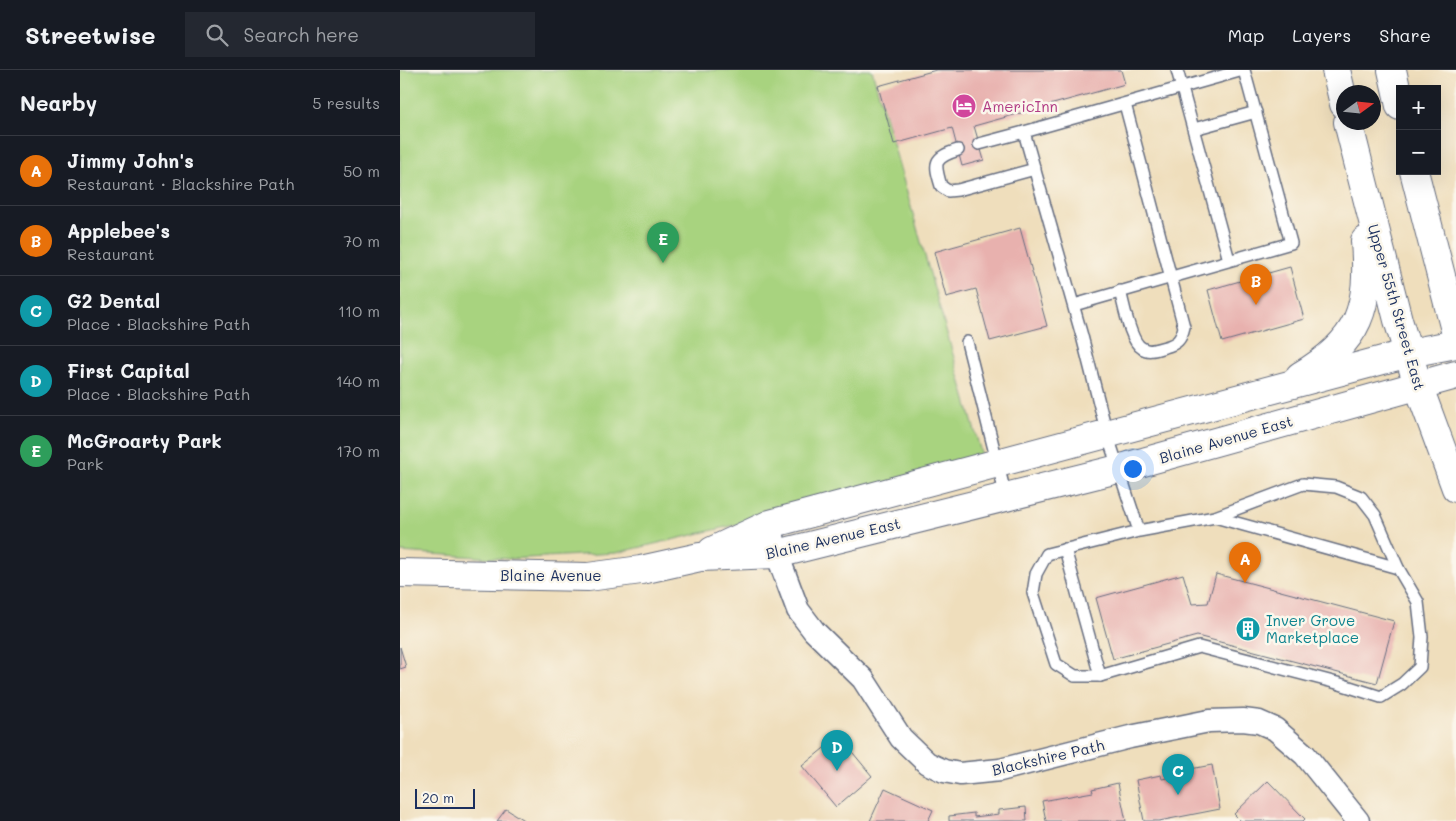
<!DOCTYPE html>
<meta charset="utf-8">
<style>
body{margin:0;font-family:Mali,sans-serif;background:#242831;color:#f1f3f6}
.controls{position:absolute;right:15px;top:15px;display:grid;overflow:hidden;border-radius:0px;box-shadow:0 5px 20px #0002}
.controls button{width:45px;height:45px;display:grid;place-items:center;padding:0;border:0;border-bottom:1px solid #363941;background:#171b24;color:#f1f3f6;font:25px sans-serif}
.compass{position:absolute;left:936px;top:15px;width:45px;height:45px;border-radius:50%;background:#171b24;box-shadow:0 5px 20px #0002;rotate:75deg}
.scale{position:absolute;left:15px;bottom:12px;width:60px;box-sizing:border-box;padding-left:5px;border:2px solid #1b2f5e;border-top:0;font-size:14px;line-height:18px;white-space:nowrap;color:#1b2f5e;-webkit-text-stroke:4px #fbf7ec;paint-order:stroke}
.you{position:absolute;left:732px;top:398px;width:18px;height:18px;margin:-12px;border:4px solid #fff;border-radius:50%;background:#1a73e8;box-shadow:0 0 0 8px #1a73e833}
.badge{display:grid;place-items:center;width:32px;height:32px;border-radius:50%;background:#db2777;color:#fff;font-size:16px;font-weight:700}
.pin{position:absolute;translate:-50% -41px;filter:drop-shadow(0 1px 2px #0008)}
.pin::after{content:'';position:absolute;top:26px;width:18px;height:15px;background:inherit;clip-path:polygon(0 0,100% 0,50% 100%)}
.list{margin:0;padding:0;list-style:none}
h2{display:flex;justify-content:space-between;align-items:center;height:65px;margin:0;padding:0 20px;font-size:21px}
h2 small{font-size:16px;font-weight:400;color:#9ea1a6}
.list li{display:grid;grid-template-columns:32px 1fr auto;gap:15px;align-items:center;box-sizing:border-box;height:70px;padding:0 20px;border-top:1px solid #363941}
.list b{display:block;font-size:19px;white-space:nowrap}
.list p{margin:0;font-size:16px;white-space:nowrap;color:#9ea1a6}
.list em{font-size:16px;font-style:normal;color:#9ea1a6}
.icon{flex:none;width:28px;height:28px;fill:none;stroke:currentColor;stroke-width:2;stroke-linecap:round;stroke-linejoin:round}
.map{position:relative;flex:none;width:1056px;height:751px;overflow:hidden}
header{display:flex;align-items:center;gap:30px;box-sizing:border-box;height:70px;padding:0 25px;background:#171b24;border-bottom:1px solid #363941}
header strong{font-size:24px}
nav{display:flex;gap:28px;margin-inline-start:auto;font-size:18px}
.search{width:350px;height:45px;background:#242831;display:flex;align-items:center;gap:12px;box-sizing:border-box;padding:0 18px;border-radius:0px;color:#9ea1a6;font-size:19px}
main{display:flex}
aside{flex:1;background:#171b24}
.map>svg:first-child{display:block}
</style>
<header>
<strong>Streetwise</strong>
<div class="search"><svg class="icon" aria-label="search" viewBox="0 0 24 24"><circle cx="10" cy="10" r="6"/><path d="M15 15l6 6"/></svg>Search here</div>
<nav><a>Map</a><a>Layers</a><a>Share</a></nav>
</header>
<main>
<aside>
<h2>Nearby<small>5 results</small></h2>
<ul class="list">
<li><span class="badge" style="background:#e8710a">A</span><div><b>Jimmy John's</b><p>Restaurant · Blackshire Path</p></div><em>50 m</em></li>
<li><span class="badge" style="background:#e8710a">B</span><div><b>Applebee's</b><p>Restaurant</p></div><em>70 m</em></li>
<li><span class="badge" style="background:#0f9aa8">C</span><div><b>G2 Dental</b><p>Place · Blackshire Path</p></div><em>110 m</em></li>
<li><span class="badge" style="background:#0f9aa8">D</span><div><b>First Capital</b><p>Place · Blackshire Path</p></div><em>140 m</em></li>
<li><span class="badge" style="background:#2e9e5b">E</span><div><b>McGroarty Park</b><p>Park</p></div><em>170 m</em></li>
</ul>
</aside>
<div class="map">
<svg width="1056" height="751" viewBox="0 0 1056 751">
<rect width="100%" height="100%" fill="#fbf7ec"/>
<filter id="ink" filterUnits="userSpaceOnUse"><feTurbulence type="fractalNoise" baseFrequency=".02" numOctaves="2"/><feDisplacementMap in="SourceGraphic" scale="10" xChannelSelector="R" yChannelSelector="G"/><feConvolveMatrix kernelMatrix="1 2 1 2 8 2 1 2 1" color-interpolation-filters="sRGB"/></filter>
<filter id="wash" filterUnits="userSpaceOnUse"><feTurbulence type="fractalNoise" baseFrequency=".0096" numOctaves="4" result="noise"/><feDisplacementMap in="SourceGraphic" scale="20" xChannelSelector="R" yChannelSelector="G"/><feGaussianBlur stdDeviation="1.12" result="paint"/><feColorMatrix in="noise" values="0 0 0 0 0 0 0 0 0 0 0 0 0 0 0 0 0 1.4 0 .05"/><feComposite in="paint" operator="in"/></filter>
<g filter="url(#wash)">
<rect width="100%" height="100%" fill="#efdebc"/>
<polygon fill="#a8d37f" stroke="#62816e" points="0,0 472,0 582,386 348,452 216,483 109,489 0,482"/>
<g id="blocks">
<g fill="#e8b1ae">
<polygon points="536,0 721,0 725,14 574,56 584,90 562,96 552,58 494,74 478,16"/>
<polygon points="620,158 647,256 590,271 576,219 546,227 534,182"/>
<polygon points="890,197 904,249 822,272 808,220"/>
<polygon points="783,504 792,534 808,533 816,504 994,551 977,613 797,566 713,589 696,528"/>
<polygon points="0,577 6,597 0,599"/>
<polygon points="439,666 472,706 436,737 402,696"/>
<polygon points="812,695 820,739 759,751 744,751 736,710 761,705 762,709 786,704 785,700"/>
<polygon points="868,711 905,749 903,751 841,751 834,744"/>
<polygon points="718,713 726,751 646,751 642,731 693,722 692,719"/>
<polygon points="485,718 533,740 528,751 470,751"/>
<polygon points="626,737 627,751 549,751 549,746 574,743 574,747 599,744 599,740"/>
<polygon points="106,739 125,751 97,751"/>
</g>
</g>
</g>
<g filter="url(#ink)">
<use href="#blocks" fill-opacity="0" stroke="#656c7f" stroke-width="1"/>
<g fill="none" stroke-linecap="round" stroke-linejoin="round">
<defs>
<g id="lane">
<polyline points="777,0 829,190"/>
<polyline points="794,59 856,42"/>
<polyline points="579,74 624,62"/>
<path d="M558 80C533 88 534 93 541 116L548 121 558 120 635 99"/>
<path d="M720 221C724 235 730 272 742 278 749 283 757 279 765 277 777 274 781 270 784 257L725 34"/>
<polyline points="674,235 891,173 844,0"/>
<polyline points="567,272 606,427"/>
<polyline points="815,447 903,414 936,417 961,427 975,445 998,498"/>
<polyline points="739,461 815,447 998,498 1018,532 1022,567 1020,597 1002,614 981,627 937,613 799,577 700,606 675,606 656,594 633,523 636,504 647,484 739,461 707,364 682,266 624,62 843,0"/>
<polyline points="665,479 700,606"/>
</g>
<polyline id="street" points="370,454 377,484 398,540 414,561 463,609 501,668 527,693 544,701 560,704 600,700 730,667 809,651 843,650 859,652 875,659 905,685 958,751"/>
<g id="secondary">
<polyline points="936,0 944,34"/>
<polyline points="992,0 1000,36"/>
<polyline points="948,52 998,250 1018,315 1056,418"/>
<polyline points="1014,101 1056,264"/>
<path d="M900 306C961 270 970 238 965 171"/>
<polyline points="312,481 370,454 1009,283 1056,274"/>
<polyline points="0,503 188,507 241,500 300,487 377,484 718,399 1056,305"/>
</g>
</defs>
<use href="#lane" stroke="#656c7f" stroke-width="14"/>
<use href="#street" stroke="#656c7f" stroke-width="25"/>
<use href="#secondary" stroke="#656c7f" stroke-width="30"/>
<use href="#lane" stroke="#fff" stroke-width="11"/>
<use href="#street" stroke="#fff" stroke-width="22"/>
<use href="#secondary" stroke="#fff" stroke-width="28"/>
</g>
</g>
<defs>
<symbol id="hotel-disc" viewBox="-11 -11 22 22"><circle r="9.5" fill="#d1479c" stroke="#fbf7ec"/><path d="M-6-4.5h1.5V1H6V5H4.5V3h-9V5H-6ZM-4 0a1.8 1.8 0 1 1 3.6 0ZM.5 0V-2.5h3Q6-2.5 6 0Z" fill="#fff"/></symbol>
<symbol id="building-disc" viewBox="-11 -11 22 22"><circle r="9.5" fill="#0f9aa8" stroke="#fbf7ec"/><path d="M-4-6H4V6H1V3H-1V6H-4ZM-2.5-4.3h1.7v1.8h-1.7ZM.8-4.3h1.7v1.8H.8ZM-2.5-1h1.7V.8h-1.7ZM.8-1h1.7V.8H.8Z" fill="#fff"/></symbol>
</defs>
<g fill-rule="evenodd">
<use href="#hotel-disc" x="550" y="22" width="28" height="28"/>
<use href="#building-disc" x="834" y="545" width="28" height="28"/>
</g>
<g text-anchor="middle" dominant-baseline="central" stroke-width="5" stroke-linejoin="round" paint-order="stroke">
<g font-size="15" fill="#b23c85" stroke="#fbf7ec" text-anchor="start">
<text x="582" y="36">AmericInn</text>
</g>
<g font-size="15" fill="#1b2f5e" stroke="#fbf7ec">
<text transform="translate(997 237) rotate(74)">Upper 55th Street East</text>
<text transform="translate(826 369) rotate(-16)">Blaine Avenue East</text>
<text transform="translate(433 468) rotate(-13)">Blaine Avenue East</text>
<text x="151" y="505">Blaine Avenue</text>
<text transform="translate(648 687) rotate(-13)">Blackshire Path</text>
</g>
<g font-size="15" fill="#0d838f" stroke="#fbf7ec" text-anchor="start">
<text x="866" y="550">Inver Grove<tspan x="866" dy="17">Marketplace</tspan></text>
</g>
</g>
</svg>
<div class="controls">
<button>+</button>
<button>−</button>
</div>
<svg class="compass" viewBox="-18 -18 36 36"><path d="M0-13l5 13h-10z" fill="#e53935"/><path d="M0 13l5-13h-10z" fill="#9ea1a6"/></svg>
<div class="scale">20 m</div>
<div class="you"></div>
<div class="pin badge" style="left:845px;top:513px;background:#e8710a">A</div>
<div class="pin badge" style="left:856px;top:235px;background:#e8710a">B</div>
<div class="pin badge" style="left:778px;top:725px;background:#0f9aa8">C</div>
<div class="pin badge" style="left:437px;top:701px;background:#0f9aa8">D</div>
<div class="pin badge" style="left:263px;top:193px;background:#2e9e5b">E</div>
</div>
</main>
